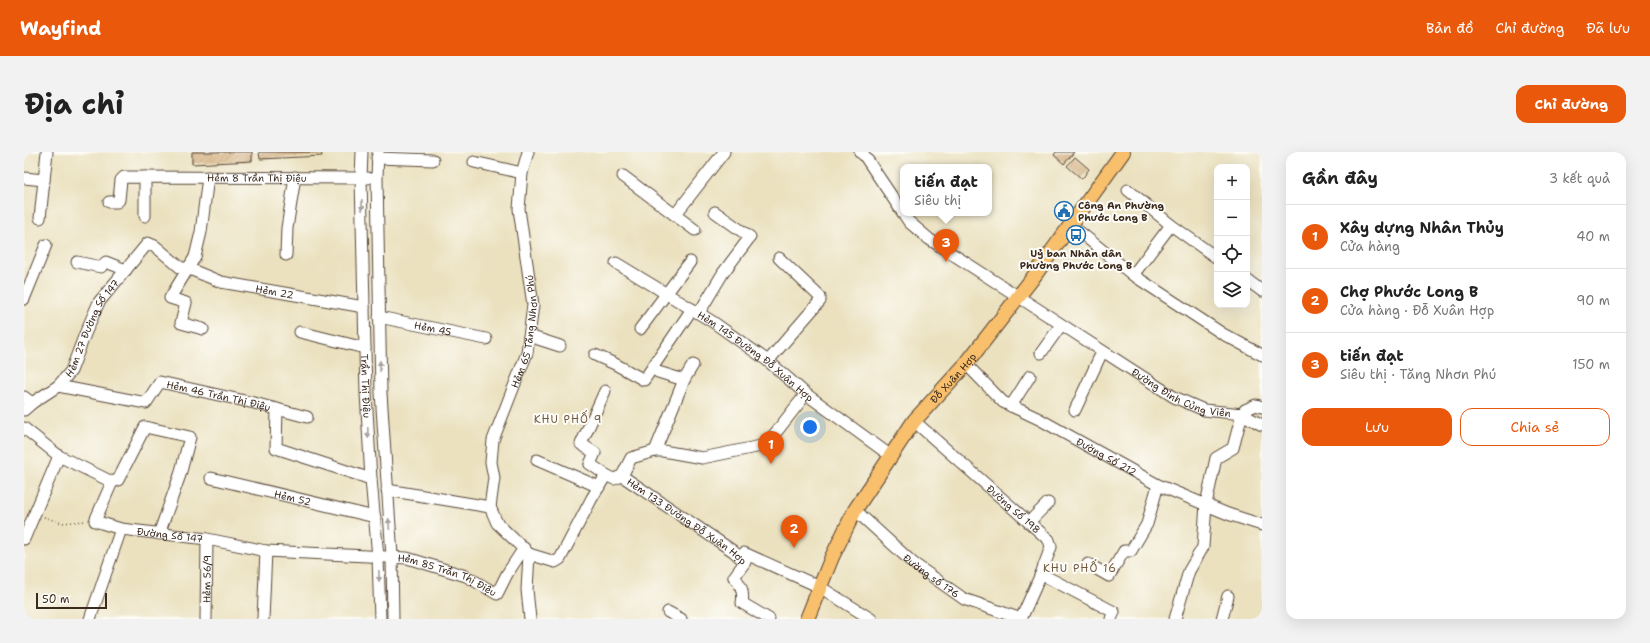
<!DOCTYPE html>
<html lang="vi">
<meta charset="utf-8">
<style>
body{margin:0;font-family:"Shantell Sans",sans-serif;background:#f2f2f2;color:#222}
.controls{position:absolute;right:12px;top:12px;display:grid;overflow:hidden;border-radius:8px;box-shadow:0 4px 16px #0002}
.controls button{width:36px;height:36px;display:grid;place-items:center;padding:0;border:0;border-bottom:1px solid #e0e0e0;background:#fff;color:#222;font:20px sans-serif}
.scale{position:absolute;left:12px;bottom:10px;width:71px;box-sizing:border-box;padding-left:4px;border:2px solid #3b2a1e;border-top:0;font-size:11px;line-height:14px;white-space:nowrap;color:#3b2a1e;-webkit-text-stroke:3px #fdfcf7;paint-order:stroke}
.you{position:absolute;left:786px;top:275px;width:14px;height:14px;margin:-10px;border:3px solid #fff;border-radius:50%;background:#1a73e8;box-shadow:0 0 0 6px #1a73e833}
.badge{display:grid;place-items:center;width:26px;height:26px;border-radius:50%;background:#ea580c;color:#fff;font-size:13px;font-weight:700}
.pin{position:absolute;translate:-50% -33px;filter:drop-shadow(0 1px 2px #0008)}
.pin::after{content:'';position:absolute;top:21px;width:14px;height:12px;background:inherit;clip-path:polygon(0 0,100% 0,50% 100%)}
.popup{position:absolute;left:876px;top:12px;width:92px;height:52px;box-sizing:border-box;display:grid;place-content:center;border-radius:8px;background:#fff;filter:drop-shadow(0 1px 3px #0005);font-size:13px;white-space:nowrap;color:#767676}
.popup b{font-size:15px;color:#222}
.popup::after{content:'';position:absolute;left:50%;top:100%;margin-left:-8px;border:8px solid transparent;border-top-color:#fff}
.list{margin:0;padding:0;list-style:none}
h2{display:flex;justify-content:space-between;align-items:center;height:52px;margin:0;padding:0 16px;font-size:17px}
h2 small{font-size:13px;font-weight:400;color:#767676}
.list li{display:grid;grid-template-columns:26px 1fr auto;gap:12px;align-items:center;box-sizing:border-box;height:64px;padding:0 16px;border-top:1px solid #e0e0e0}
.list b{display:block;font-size:15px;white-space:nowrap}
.list p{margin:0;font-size:13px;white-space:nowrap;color:#767676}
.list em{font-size:13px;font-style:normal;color:#767676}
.actions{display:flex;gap:8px;padding:12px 16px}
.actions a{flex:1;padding:9px 0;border:1px solid #ea580c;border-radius:12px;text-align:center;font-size:14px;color:#ea580c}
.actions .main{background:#ea580c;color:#fff}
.icon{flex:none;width:22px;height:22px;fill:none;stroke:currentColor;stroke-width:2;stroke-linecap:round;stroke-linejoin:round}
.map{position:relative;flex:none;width:1238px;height:467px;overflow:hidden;border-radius:12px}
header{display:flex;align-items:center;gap:24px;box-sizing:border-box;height:56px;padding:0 20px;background:#ea580c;color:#fff}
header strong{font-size:19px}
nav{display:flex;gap:22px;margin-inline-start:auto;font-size:14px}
.intro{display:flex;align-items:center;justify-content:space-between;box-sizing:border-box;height:96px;padding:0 24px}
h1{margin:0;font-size:28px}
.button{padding:10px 18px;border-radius:12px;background:#ea580c;color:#fff;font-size:14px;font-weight:700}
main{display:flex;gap:24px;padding:0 24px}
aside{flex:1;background:#fff;border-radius:12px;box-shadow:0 4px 16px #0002}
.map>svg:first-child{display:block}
</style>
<header>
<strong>Wayfind</strong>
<nav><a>Bản đồ</a><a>Chỉ đường</a><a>Đã lưu</a></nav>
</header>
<div class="intro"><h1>Địa chỉ</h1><a class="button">Chỉ đường</a></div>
<main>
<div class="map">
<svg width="1238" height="467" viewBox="0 0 1238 467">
<defs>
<pattern id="building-hatch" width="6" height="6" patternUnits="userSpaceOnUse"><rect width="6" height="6" fill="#d7b382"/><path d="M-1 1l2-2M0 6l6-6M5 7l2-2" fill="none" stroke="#b0926a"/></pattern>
</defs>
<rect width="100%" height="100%" fill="#fdfcf7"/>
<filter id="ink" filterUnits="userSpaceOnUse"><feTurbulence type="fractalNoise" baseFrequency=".025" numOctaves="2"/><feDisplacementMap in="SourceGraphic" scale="8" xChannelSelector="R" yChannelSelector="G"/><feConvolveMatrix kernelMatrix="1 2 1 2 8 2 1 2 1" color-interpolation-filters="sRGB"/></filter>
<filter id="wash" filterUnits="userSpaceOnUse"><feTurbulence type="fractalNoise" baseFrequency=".012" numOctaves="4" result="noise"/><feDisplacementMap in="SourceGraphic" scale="16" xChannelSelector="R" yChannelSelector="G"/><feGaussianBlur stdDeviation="0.9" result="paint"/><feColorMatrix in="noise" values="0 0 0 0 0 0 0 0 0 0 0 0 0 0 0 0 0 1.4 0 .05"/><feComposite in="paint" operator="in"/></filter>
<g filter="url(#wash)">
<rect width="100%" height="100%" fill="#ebe1bf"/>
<g id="blocks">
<g fill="url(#building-hatch)">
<polygon points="168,0 228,0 228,9 168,12"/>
<polygon points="235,0 297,0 298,4 236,7"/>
<polygon points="1032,0 1050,0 1040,12 1030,3"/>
<polygon points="1051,5 1065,17 1058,27 1043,14"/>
</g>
</g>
</g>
<g filter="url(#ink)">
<use href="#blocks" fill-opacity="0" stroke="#554536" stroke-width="1"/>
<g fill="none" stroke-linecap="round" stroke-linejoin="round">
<defs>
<g id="minor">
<path id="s1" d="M338 0 337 26 342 241 347 327 354 405 356 467"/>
<polyline points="354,0 353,26 357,241 368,404 369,467"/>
<polyline points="836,0 840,3 879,61"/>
<polyline points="353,6 409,8"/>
<polyline points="450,10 498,21"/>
<polyline points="599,24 671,78"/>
<polyline points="121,25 121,64"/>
<polyline points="0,26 20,28"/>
<polyline points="1104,38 1147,73"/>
<path id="s2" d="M85 50H93L95 48 97 28 100 25 344 26"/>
<path id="s3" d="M879 61 885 70 905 87 1150 245 1180 258 1218 262 1238 273"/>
<polyline points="651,63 700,0"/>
<polyline points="16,66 23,0"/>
<polyline points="1047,73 1109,123 1147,73 1193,106"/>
<polyline points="262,103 263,76 271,25"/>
<polyline points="53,110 77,115 82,110 102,118"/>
<path id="s4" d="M592 111 689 170 744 209 782 242 867 304"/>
<polyline points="1109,123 1199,182 1238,203"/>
<polyline points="1223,128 1238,139"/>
<polyline points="0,147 22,93"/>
<polyline points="675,161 699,121 726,85 691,60"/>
<path id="s5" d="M355 165 462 187"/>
<polyline points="179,177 157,171 162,151 146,146 171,105 177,80 184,25"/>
<polyline points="616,177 666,110"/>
<polyline points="276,180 341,196"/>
<polyline points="505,184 536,194"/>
<polyline points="1017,201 1037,173"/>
<polyline points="571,203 591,212 620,228 668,157"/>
<polyline points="744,209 796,149 796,145 755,106"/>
<path id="s6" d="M942 212 979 250 1015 267 1134 333 1204 362 1238 373"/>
<polyline points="634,220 660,228"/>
<path id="s7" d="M34 234 122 251 136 230 230 251 283 265"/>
<polyline points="581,239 557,292 571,301 566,312 582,323"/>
<polyline points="0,245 8,251 0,258"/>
<path id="s8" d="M8 251 34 234 47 219 61 182 75 150 124 91 131 94 157 116H163L197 130 340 155"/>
<polyline points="987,254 1006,224"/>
<polyline points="253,257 252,296 347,327"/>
<polyline points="1051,258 1078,200"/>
<path id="s9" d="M890 269 1025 388 1027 395 1017 422 997 467"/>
<path id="s10" d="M0 276 35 304 88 330 71 369 97 377 183 387 242 399 383 406 442 424 473 442 483 422 500 396"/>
<polyline points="631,299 660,228 669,213"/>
<polyline points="513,308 575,335"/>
<path id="s11" d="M598 324 709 399 721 410 710 425C717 432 720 441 718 451L745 467"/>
<polyline points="598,324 607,306 631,299 639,299 678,306 742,293 782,242"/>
<path id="s12" d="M187 326 351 365"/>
<polyline points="88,330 94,328 121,275 166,285 156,323 135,382"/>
<polyline points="363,338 466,355"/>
<path id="s13" d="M466 355 470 326 467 310 469 288 503 201 509 153 495 57 498 21 504 0"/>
<polyline points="466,355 473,371 505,402 503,438 506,467"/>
<path id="s14" d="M831 358 889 411 940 447 997 467"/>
<polyline points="1005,370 1024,351"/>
<polyline points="0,387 35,304"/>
<polyline points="720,401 796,435 847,467"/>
<polyline points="505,402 531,410 536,407 568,346 582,323 590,327 598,324"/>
<polyline points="1064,412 1085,424 1100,399 1107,399 1123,372 1134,333"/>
<polyline points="1017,422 1090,460 1087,467"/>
<polyline points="644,460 657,467"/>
<polyline points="66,467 97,377"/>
<path id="s15" d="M182 467 183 387"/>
<polyline points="239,467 242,399"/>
<polyline points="1151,467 1165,419 1179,395 1182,352 1192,306 1209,296 1218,262 1221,258 1232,253 1238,255"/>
<polyline points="1198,467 1204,444"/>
</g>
<g id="major">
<path id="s16" d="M783 467 808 405 831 358 890 269 942 212 1008 127 1099 0"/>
</g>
</defs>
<use href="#minor" stroke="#554536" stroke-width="13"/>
<use href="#major" stroke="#554536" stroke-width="16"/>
<polyline stroke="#554536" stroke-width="1.5" stroke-dasharray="1 3" stroke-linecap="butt" points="20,365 38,371 61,369"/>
<use href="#minor" stroke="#fff" stroke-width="11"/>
<use href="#major" stroke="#f8bf6c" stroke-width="14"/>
</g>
<defs><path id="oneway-solid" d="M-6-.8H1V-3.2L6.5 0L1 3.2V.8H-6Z"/></defs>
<g fill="#a79f9a">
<use href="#oneway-solid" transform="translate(338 53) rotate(89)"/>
<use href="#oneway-solid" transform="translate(356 214) rotate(-91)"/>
<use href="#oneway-solid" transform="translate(344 281) rotate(87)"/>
<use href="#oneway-solid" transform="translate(365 372) rotate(-94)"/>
<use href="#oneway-solid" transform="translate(355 424) rotate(89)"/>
</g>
</g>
<defs>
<symbol id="civic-ring" viewBox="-11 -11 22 22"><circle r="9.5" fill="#fdfcf7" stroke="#1f6fb2" stroke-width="1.5"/><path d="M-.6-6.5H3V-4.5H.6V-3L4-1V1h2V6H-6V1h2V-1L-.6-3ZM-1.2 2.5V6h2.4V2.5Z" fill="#1f6fb2"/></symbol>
<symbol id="bus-ring" viewBox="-11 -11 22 22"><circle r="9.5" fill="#fdfcf7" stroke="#1f6fb2" stroke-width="1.5"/><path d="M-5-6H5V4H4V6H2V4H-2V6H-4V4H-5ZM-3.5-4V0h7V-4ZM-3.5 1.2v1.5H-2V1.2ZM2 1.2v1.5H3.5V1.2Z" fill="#1f6fb2"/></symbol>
</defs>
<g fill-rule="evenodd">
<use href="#civic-ring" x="1029" y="48" width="22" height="22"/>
<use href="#bus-ring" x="1041" y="72" width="22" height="22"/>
</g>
<g text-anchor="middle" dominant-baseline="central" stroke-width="4" stroke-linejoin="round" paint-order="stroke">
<g font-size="10" fill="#3b2a1e" stroke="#fdfcf7">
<text stroke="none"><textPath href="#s2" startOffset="168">Hẻm 8 Trần Thị Điệu</textPath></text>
<text stroke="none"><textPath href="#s8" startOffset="341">Hẻm 22</textPath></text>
<text stroke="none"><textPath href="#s8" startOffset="99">Hẻm 27 Đường Số 147</textPath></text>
<text stroke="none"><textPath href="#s5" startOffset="55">Hẻm 45</textPath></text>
<text stroke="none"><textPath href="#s13" startOffset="182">Hẻm 65 Tăng Nhơn Phú</textPath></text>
<text stroke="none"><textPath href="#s4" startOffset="168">Hẻm 145 Đường Đỗ Xuân Hợp</textPath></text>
<text stroke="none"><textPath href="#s16" startOffset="284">Đỗ Xuân Hợp</textPath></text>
<text stroke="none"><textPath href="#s1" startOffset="234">Trần Thị Điệu</textPath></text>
<text stroke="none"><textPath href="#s3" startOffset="334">Đường Đinh Củng Viên</textPath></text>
<text stroke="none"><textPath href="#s7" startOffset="175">Hẻm 46 Trần Thị Điệu</textPath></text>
<text stroke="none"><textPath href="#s6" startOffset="170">Đường Số 212</textPath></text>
<text stroke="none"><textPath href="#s12" startOffset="84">Hẻm 52</textPath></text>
<text stroke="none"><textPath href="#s9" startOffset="133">Đường Số 198</textPath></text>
<text stroke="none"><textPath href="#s11" startOffset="79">Hẻm 133 Đường Đỗ Xuân Hợp</textPath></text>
<text stroke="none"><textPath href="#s10" startOffset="223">Đường Số 147</textPath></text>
<text stroke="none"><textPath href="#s10" startOffset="505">Hẻm 85 Trần Thị Điệu</textPath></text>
<text stroke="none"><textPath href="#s14" startOffset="101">Đường số 176</textPath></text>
<text stroke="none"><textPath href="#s15" startOffset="40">Hẻm 56/9</textPath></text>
</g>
<g font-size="10" font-weight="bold" fill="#3b2a1e" stroke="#fdfcf7" text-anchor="start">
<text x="1054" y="53">Công An Phường<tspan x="1054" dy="12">Phước Long B</tspan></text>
<text x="1052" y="101" text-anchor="middle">Uỷ ban Nhân dân<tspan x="1052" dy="12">Phường Phước Long B</tspan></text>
</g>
<g font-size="11" letter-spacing="1" fill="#725a41" stroke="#fdfcf7">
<text x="544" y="267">KHU PHỐ 9</text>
<text x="1056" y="416">KHU PHỐ 16</text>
</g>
</g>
</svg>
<div class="controls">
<button>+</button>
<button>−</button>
<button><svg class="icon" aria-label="locate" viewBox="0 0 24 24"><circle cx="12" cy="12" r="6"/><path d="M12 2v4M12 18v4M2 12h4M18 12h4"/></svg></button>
<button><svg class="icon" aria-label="layers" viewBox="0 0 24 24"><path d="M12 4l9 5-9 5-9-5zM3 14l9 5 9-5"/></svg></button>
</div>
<div class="scale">50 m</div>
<div class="you"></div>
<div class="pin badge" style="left:747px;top:312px">1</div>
<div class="pin badge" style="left:770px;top:396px">2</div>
<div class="pin badge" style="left:922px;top:110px">3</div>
<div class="popup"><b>tiến đạt</b>Siêu thị</div>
</div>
<aside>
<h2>Gần đây<small>3 kết quả</small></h2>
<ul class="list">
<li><span class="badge">1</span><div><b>Xây dựng Nhân Thủy</b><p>Cửa hàng</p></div><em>40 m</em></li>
<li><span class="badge">2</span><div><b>Chợ Phước Long B</b><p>Cửa hàng · Đỗ Xuân Hợp</p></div><em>90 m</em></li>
<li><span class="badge">3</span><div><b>tiến đạt</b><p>Siêu thị · Tăng Nhơn Phú</p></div><em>150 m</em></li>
</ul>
<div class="actions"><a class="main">Lưu</a><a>Chia sẻ</a></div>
</aside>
</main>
